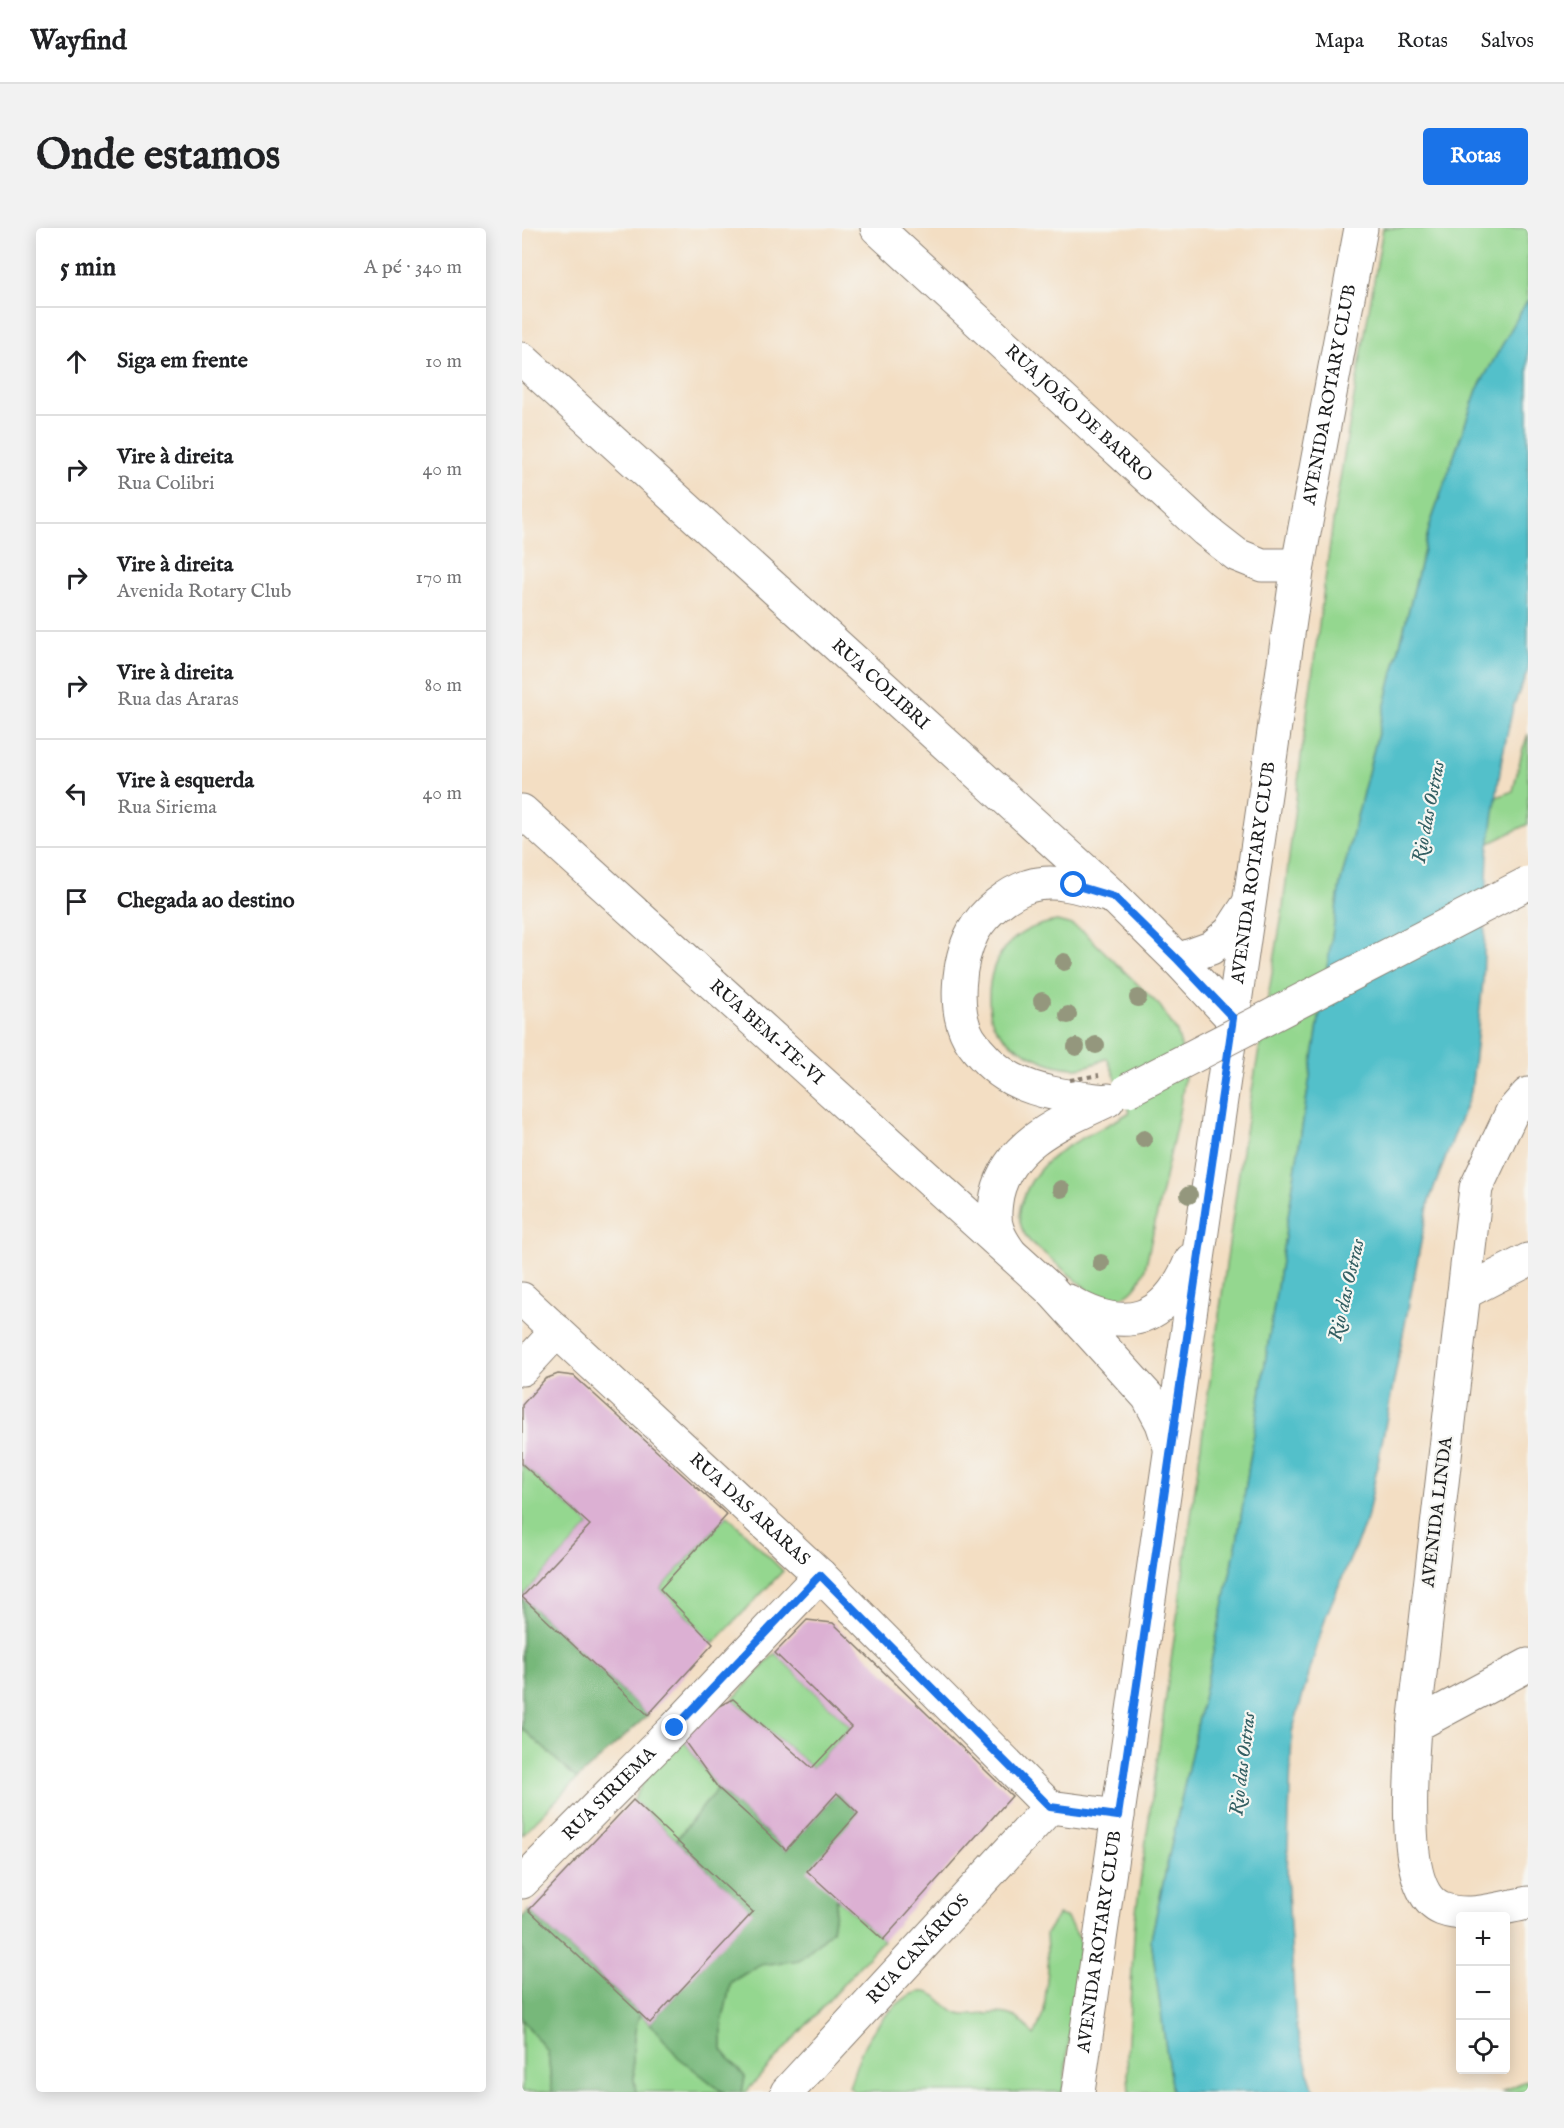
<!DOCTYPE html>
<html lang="pt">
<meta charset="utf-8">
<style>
body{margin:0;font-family:"IM FELL English",serif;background:#f2f2f2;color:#202124}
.controls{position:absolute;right:18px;bottom:18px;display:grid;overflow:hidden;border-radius:6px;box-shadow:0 3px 15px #0003}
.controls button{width:54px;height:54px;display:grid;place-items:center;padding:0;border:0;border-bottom:2px solid #e0e0e0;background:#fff;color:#202124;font:30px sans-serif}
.stop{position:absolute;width:18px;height:18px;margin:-14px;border:4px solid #1a73e8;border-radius:50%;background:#fff}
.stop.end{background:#1a73e8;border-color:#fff;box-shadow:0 2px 6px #0008}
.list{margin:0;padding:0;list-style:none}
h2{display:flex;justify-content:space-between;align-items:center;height:78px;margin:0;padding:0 24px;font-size:26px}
h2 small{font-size:20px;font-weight:400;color:#757577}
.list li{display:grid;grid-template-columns:39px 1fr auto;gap:18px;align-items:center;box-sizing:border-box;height:108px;padding:0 24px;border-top:2px solid #e0e0e0}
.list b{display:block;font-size:22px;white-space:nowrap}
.list p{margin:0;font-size:20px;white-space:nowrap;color:#757577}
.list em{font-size:20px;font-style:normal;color:#757577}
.icon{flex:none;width:33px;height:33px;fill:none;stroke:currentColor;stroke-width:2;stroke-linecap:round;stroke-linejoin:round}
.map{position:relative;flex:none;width:1006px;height:1864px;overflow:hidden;border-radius:6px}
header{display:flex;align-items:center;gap:36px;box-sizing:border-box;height:84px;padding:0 30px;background:#fff;border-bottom:2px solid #e0e0e0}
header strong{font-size:28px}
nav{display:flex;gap:33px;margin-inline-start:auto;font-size:21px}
.intro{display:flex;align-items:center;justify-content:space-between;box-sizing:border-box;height:144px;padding:0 36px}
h1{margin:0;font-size:42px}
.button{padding:15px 27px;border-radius:6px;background:#1a73e8;color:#fff;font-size:21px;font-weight:700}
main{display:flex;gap:36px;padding:0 36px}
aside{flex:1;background:#fff;border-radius:6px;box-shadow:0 3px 15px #0003}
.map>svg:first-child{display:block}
</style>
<header>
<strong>Wayfind</strong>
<nav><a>Mapa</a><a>Rotas</a><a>Salvos</a></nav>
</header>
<div class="intro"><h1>Onde estamos</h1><a class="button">Rotas</a></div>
<main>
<aside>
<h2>5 min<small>A pé · 340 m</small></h2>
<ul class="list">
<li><svg class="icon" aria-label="ahead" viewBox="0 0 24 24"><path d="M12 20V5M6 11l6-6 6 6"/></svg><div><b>Siga em frente</b></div><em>10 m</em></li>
<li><svg class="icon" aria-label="right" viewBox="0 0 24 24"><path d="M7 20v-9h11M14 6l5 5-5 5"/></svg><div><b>Vire à direita</b><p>Rua Colibri</p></div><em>40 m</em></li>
<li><svg class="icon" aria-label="right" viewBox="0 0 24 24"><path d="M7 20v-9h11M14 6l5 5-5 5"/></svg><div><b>Vire à direita</b><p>Avenida Rotary Club</p></div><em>170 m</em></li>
<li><svg class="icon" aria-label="right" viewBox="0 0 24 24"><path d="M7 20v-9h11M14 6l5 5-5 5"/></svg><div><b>Vire à direita</b><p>Rua das Araras</p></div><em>80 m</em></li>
<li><svg class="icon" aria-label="left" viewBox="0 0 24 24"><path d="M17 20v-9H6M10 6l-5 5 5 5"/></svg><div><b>Vire à esquerda</b><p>Rua Siriema</p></div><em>40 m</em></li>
<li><svg class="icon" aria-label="arrive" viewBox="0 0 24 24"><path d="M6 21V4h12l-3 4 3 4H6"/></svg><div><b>Chegada ao destino</b></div></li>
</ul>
</aside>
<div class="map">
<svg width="1006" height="1864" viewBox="0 0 1006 1864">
<rect width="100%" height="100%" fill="#f6f6f2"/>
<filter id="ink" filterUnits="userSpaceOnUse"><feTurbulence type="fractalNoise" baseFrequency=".0167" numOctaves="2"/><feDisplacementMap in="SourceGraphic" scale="12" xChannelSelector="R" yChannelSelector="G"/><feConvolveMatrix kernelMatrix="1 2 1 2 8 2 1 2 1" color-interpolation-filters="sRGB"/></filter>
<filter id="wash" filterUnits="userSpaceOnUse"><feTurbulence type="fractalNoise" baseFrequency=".008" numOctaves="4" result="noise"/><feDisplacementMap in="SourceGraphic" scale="24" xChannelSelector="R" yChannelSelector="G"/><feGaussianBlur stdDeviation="1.35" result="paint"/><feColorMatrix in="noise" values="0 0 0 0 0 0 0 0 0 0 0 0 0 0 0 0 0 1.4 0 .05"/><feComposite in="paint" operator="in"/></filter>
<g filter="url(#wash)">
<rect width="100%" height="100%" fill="#f3dec3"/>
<g fill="#94d78f" stroke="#587a56" stroke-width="1.5">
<polygon points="861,0 1006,0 1006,71 955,162 908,297 818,657 715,1314 629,1711 650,1864 607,1864 605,1828 613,1691 721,915 760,687 779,529 812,286"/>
<polygon points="1006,506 1006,596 966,616 967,572 991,563 1000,524"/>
<path d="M535 693 550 697 562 704 638 778 655 804 660 822 663 848 656 890 623 1041C613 1068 598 1076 571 1066 555 1053 538 1039 522 1025 516 1020 509 1016 505 1010 496 997 495 985 501 971 519 920 568 910 608 884L585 830C575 835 566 839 555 840 529 841 486 820 472 797 468 790 467 778 467 770 467 726 492 700 535 693Z"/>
<polygon points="0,1236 68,1297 0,1369"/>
<polygon points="205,1287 261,1343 191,1416 138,1361"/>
<polygon points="253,1425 329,1499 290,1540 211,1471"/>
<polygon points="0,1500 55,1551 0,1607"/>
<polygon points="153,1500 196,1560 154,1612 111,1572"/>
<polygon points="315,1670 361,1712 224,1864 220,1864 223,1849 200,1822 200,1795 209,1754 237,1737 277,1732 310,1702"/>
<path d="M536 1687 544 1689 559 1713 541 1864H333L327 1859C332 1845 336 1829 343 1816 353 1798 382 1761 404 1764 420 1766 425 1786 442 1787 462 1788 484 1779 500 1794 505 1797 508 1804 512 1808L522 1784 526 1741 524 1706Z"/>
<path d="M118 1786 198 1862 203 1864H114C110 1843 109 1805 118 1786Z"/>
<polygon points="0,1791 26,1824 30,1864 0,1864"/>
<polygon points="1006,1852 1006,1864 979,1864"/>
</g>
<g fill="#77b87a" stroke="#4a6a4b" stroke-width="1.5">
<polygon points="0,1369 126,1487 55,1551 0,1500"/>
<polygon points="196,1560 264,1622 315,1565 336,1585 315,1670 310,1702 277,1732 237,1737 209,1754 200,1795 200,1822 223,1849 220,1864 203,1864 198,1862 156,1829 128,1795 230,1684 154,1612"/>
<path d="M7 1682 118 1786C109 1805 110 1843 114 1864H30L26 1824 0 1791V1690Z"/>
</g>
<polygon fill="#53c0ca" stroke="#386e73" stroke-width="1.5" points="1006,71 1006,442 991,479 980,530 966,626 961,753 949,864 907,973 845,1291 804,1388 770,1504 765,1647 774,1799 792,1864 650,1864 629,1711 715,1314 818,657 908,297 955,162"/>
<g id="blocks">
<g fill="#dcb0d3">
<polygon points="36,1146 52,1148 205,1287 138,1361 191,1416 126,1487 0,1369 68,1297 0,1236 0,1177 23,1151"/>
<polygon points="285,1392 311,1395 490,1568 361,1712 285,1643 336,1585 315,1565 264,1622 196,1560 153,1500 211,1471 290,1540 329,1499 253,1425"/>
<polygon points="111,1572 231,1684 128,1795 7,1682"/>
</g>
</g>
</g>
<g filter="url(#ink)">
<use href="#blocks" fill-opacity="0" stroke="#887d70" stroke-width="1.5"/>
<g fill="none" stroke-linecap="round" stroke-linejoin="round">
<defs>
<g id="minor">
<path id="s1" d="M355 0 683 302 715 327 740 337H776"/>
<path id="s2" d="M0 131 592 669 656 732 711 791"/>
<path id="s3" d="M0 583 529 1062 626 1169 640 1195 648 1219"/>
<polyline points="656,732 689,720 708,704 725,678"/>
<path d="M1006 866 990 884 954 960 892 1498C890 1537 876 1664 920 1681 947 1691 978 1680 1006 1675"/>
<path d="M582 873C551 869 518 866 490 851 473 842 457 826 447 810 431 782 436 732 451 704 462 684 486 665 507 658 534 650 562 660 587 668"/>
<path d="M487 1023C483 1017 478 1010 476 1003 471 992 473 978 475 967 487 913 542 893 586 872"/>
<polyline points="942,1065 1006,1032"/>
<path id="s4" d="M0 1071 298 1347 528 1579 596 1588"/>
<path d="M546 1073C603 1107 644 1094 669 1032"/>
<polyline points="0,1141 35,1103"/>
<polyline points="892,1498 1006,1437"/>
<path id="s5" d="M0 1654 153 1500 298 1347"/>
<path id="s6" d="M265 1864 528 1579"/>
<path id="s7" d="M556 1864 776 337 839 0"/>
</g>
</defs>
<use href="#minor" stroke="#887d70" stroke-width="35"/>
<use href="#minor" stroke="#fff" stroke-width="33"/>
<defs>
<polyline id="minor-bridge" points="606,862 1006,655"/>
</defs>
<use href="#minor-bridge" stroke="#887d70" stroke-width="35" stroke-linecap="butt"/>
<polyline stroke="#887d70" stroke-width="4" stroke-dasharray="4.5 4.5" stroke-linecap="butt" points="548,852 577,847"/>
<use href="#minor-bridge" stroke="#fff" stroke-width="33"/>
</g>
<g fill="#94977d">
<circle cx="542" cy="734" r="9"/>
<circle cx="616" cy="770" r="9"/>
<circle cx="520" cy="773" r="9"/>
<circle cx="546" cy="787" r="9"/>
<circle cx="574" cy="817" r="9"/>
<circle cx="554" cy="819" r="9"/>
<circle cx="622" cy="911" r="9"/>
<circle cx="539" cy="961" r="9"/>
<circle cx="667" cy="967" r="9"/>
<circle cx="579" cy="1035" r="9"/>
</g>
</g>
<g fill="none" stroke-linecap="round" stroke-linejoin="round" filter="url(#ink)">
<polyline stroke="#1a73e8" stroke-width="8" points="153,1500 298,1347 528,1579 596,1588 711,790 656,732 592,669 552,657"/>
</g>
<g text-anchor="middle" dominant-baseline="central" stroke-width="4.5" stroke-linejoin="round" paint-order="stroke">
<g font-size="18" fill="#1c1c1c" stroke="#f6f6f2">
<text stroke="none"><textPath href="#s7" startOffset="1716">AVENIDA ROTARY CLUB</textPath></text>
<text stroke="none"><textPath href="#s1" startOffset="274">RUA JOÃO DE BARRO</textPath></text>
<text stroke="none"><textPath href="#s2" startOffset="484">RUA COLIBRI</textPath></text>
<text stroke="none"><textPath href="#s7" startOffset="1232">AVENIDA ROTARY CLUB</textPath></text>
<text stroke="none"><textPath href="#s3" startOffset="330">RUA BEM-TE-VI</textPath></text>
<text stroke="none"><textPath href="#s4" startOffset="310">RUA DAS ARARAS</textPath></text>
<text transform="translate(916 1284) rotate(-83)">AVENIDA LINDA</text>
<text stroke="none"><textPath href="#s5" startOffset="124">RUA SIRIEMA</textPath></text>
<text stroke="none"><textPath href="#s7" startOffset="152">AVENIDA ROTARY CLUB</textPath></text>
<text stroke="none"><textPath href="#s6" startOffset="194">RUA CANÁRIOS</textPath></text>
</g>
<g font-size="20" font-style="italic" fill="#325e62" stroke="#f6f6f2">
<text transform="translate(907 584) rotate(-79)">Rio das Ostras</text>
<text transform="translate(825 1062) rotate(-77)">Rio das Ostras</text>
<text transform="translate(721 1536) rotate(-83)">Rio das Ostras</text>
</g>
</g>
</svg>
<div class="controls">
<button>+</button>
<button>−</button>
<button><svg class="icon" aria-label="locate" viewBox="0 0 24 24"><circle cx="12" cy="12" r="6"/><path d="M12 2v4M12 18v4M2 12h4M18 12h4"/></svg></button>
</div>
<div class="stop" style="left:552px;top:657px"></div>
<div class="stop end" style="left:153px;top:1500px"></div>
</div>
</main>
